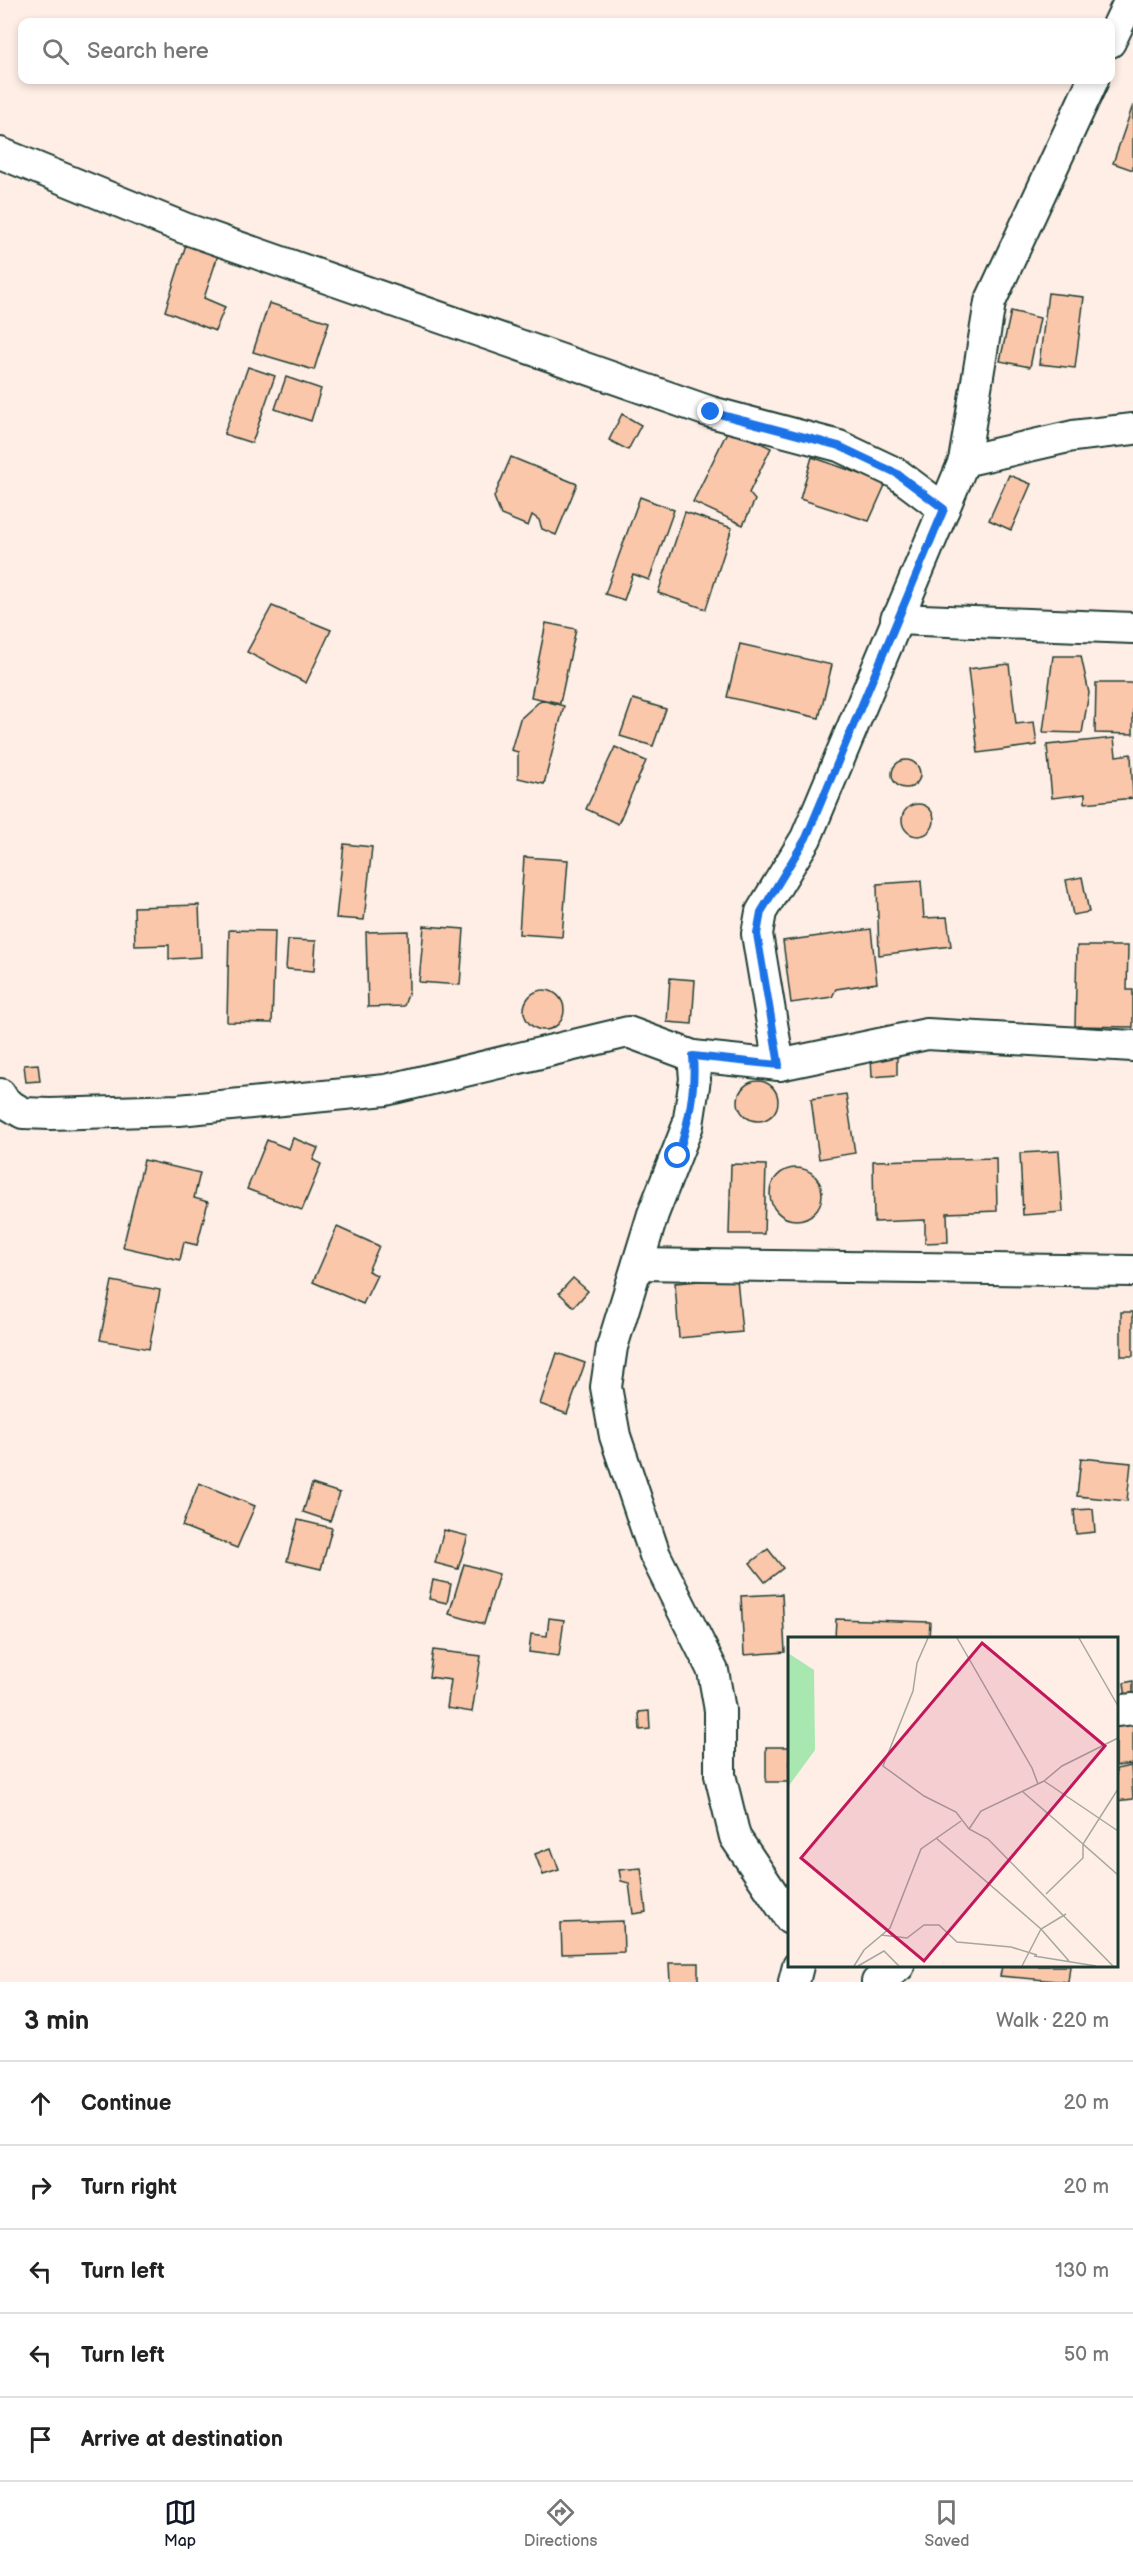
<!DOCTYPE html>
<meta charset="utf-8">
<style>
body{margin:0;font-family:"Balsamiq Sans",sans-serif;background:#f6f6f6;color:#222}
.stop{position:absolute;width:18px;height:18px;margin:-14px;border:4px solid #1a73e8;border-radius:50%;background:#fff}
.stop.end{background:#1a73e8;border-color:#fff;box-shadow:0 2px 6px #0008}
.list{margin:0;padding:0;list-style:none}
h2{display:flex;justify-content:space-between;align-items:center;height:78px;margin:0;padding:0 24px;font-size:26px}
h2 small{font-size:20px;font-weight:400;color:#767676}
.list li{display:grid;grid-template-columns:39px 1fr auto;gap:18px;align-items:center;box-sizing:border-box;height:84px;padding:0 24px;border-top:2px solid #e0e0e0}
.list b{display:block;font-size:22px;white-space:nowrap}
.list em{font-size:20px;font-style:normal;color:#767676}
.icon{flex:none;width:33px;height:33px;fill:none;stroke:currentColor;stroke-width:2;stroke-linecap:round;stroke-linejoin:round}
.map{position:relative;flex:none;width:1133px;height:1982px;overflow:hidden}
.search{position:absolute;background:#fff;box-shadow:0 3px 9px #0003;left:18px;right:18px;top:18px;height:66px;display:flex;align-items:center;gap:15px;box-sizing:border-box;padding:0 21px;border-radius:12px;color:#767676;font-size:22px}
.sheet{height:498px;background:#fff}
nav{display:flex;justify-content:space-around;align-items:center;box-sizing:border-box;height:84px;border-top:2px solid #e0e0e0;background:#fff;font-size:16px;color:#767676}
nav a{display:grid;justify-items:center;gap:3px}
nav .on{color:#111827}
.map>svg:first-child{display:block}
</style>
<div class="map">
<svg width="1133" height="1982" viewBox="0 0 1133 1982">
<rect width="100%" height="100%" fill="#feeee6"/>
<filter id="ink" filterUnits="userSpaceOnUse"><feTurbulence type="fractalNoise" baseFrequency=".0167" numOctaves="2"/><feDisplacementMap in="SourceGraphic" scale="12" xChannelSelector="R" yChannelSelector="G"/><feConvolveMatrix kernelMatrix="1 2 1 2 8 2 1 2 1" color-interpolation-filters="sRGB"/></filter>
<g filter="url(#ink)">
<g fill="#fac7aa" stroke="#1f3d34" stroke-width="1.5">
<polygon points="1133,105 1133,170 1113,163"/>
<polygon points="188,238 220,249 204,298 225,307 215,331 165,311"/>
<polygon points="1048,293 1084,297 1075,368 1039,364"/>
<polygon points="269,303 329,322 314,370 253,352"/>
<polygon points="1011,311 1040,318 1030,367 1000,361"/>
<polygon points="248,367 275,376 252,443 224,434"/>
<polygon points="286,377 321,389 311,421 275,409"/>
<polygon points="622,414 641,425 628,450 609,440"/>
<polygon points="729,428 771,448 749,493 755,500 743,525 693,502"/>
<polygon points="511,457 577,484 556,535 542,529 539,520 532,515 528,526 501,515 494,497"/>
<polygon points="812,457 886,483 869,521 800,499"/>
<polygon points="1009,475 1031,484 1011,530 989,520"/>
<polygon points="640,497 674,510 649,580 633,574 624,600 605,594"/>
<polygon points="685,512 732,528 706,609 658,593"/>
<polygon points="272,606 331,630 306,683 247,652"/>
<polygon points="546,623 576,629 560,703 531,697"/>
<polygon points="740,644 832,665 819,718 727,697"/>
<polygon points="1053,656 1081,656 1089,693 1082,733 1043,732"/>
<polygon points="1009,664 1016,724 1034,722 1037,745 978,753 968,669"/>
<polygon points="1096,683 1133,683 1133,734 1095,733"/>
<polygon points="633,699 666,709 653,746 620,736"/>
<polygon points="541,700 564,706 544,784 518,778 518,752 511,750 520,719"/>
<polygon points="1114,738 1116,756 1131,754 1133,798 1085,803 1085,794 1052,798 1047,745"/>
<polygon points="615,747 646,761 618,824 586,809"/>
<circle cx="906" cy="774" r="14"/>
<circle cx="918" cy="820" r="16"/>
<polygon points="344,844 372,847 364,920 336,918"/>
<polygon points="524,857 568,860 562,937 519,934"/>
<polygon points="1082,877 1089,912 1073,915 1066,880"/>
<polygon points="921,881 924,918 947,917 951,946 879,955 877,884"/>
<polygon points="199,905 201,957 169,959 169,945 135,946 134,907"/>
<polygon points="424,926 464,929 460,985 419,982"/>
<polygon points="871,929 877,983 836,989 832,997 791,1003 783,941"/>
<polygon points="229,930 275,931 272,1023 227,1022"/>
<polygon points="408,931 409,991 404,1006 368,1007 366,932"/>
<polygon points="288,940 316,941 314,971 286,969"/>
<polygon points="1077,946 1128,946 1127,990 1133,990 1133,1027 1075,1026"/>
<polygon points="670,978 695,980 692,1024 667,1022"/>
<circle cx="544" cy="1010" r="20"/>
<polygon points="897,1055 897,1075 872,1077 871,1056"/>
<polygon points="38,1064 40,1081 26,1082 24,1065"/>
<circle cx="758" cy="1101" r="20"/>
<polygon points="846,1094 855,1153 819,1159 811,1099"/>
<polygon points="293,1138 318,1148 313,1160 321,1164 302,1210 247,1189 267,1140 289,1149"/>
<polygon points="1059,1151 1063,1212 1023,1215 1020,1153"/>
<polygon points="996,1158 997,1211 947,1213 948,1242 925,1243 925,1220 874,1222 873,1161"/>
<polygon points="144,1160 200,1173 194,1198 208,1202 197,1245 184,1242 180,1260 123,1247"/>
<polygon points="731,1164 766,1165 764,1234 729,1234"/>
<circle cx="796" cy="1194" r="26"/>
<polygon points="337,1227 379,1246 368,1271 377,1275 363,1304 313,1282"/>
<polygon points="573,1278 588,1291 574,1307 559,1293"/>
<polygon points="737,1278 742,1332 679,1338 675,1283"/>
<polygon points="112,1281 160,1290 149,1349 100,1340"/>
<rect x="1121" y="1312" width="12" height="44"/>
<polygon points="557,1353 585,1363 567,1414 540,1404"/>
<polygon points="1081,1458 1131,1463 1127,1501 1077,1496"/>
<polygon points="199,1483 255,1506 237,1548 182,1526"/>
<polygon points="312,1484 340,1493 330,1521 303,1512"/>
<polygon points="1093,1509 1095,1532 1076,1534 1074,1510"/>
<polygon points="298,1520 332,1528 321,1569 287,1561"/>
<polygon points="444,1530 468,1536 458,1569 435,1563"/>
<polygon points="768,1549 783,1568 765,1582 750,1563"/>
<polygon points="464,1564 499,1574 484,1624 449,1614"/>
<polygon points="433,1580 451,1584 447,1603 429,1599"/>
<polygon points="782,1594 785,1652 744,1655 741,1596"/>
<polygon points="549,1618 564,1620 559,1656 529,1652 531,1634 547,1636"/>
<polygon points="836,1619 930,1622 929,1638 835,1638"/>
<polygon points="433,1650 481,1656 472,1712 447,1708 451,1680 429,1677"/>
<polygon points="1133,1681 1133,1698 1126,1699 1124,1683"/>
<polygon points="649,1711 650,1729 640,1730 639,1712"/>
<polygon points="1133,1722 1133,1764 1116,1766 1116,1724"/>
<rect x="766" y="1747" width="24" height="35"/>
<polygon points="1131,1766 1133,1799 1116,1801 1116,1769"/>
<polygon points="551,1848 559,1870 543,1875 535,1854"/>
<polygon points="641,1868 646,1912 633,1914 629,1883 621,1881 619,1870"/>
<polygon points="623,1921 624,1952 562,1954 561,1923"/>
<polygon points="669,1963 698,1963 698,1982 670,1982"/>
<polygon points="1002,1966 1070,1966 1068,1982 1000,1976"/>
</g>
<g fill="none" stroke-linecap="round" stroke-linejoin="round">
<defs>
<g id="street">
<polyline points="1110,42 1130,0"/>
<polyline points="0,153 184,228 711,412 839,446 896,473 944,509"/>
<polyline points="964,461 1073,436 1133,429"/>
<polyline points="896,619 1133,628"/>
<polyline points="693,1056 695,1079 688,1125 653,1214 612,1347 606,1387 615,1436 655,1555 713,1671 720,1710 720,1775 735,1837 790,1919"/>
<polyline points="779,1065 757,934 761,912 806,838 964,461 990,302 1093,80"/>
<polyline points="0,1094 6,1103 23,1113 50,1114 179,1110 386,1090 628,1032 693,1056 779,1065 927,1034 1133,1046"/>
<polyline points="638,1264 1133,1271"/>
<polyline points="1116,1711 1133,1709"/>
<polyline points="794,1982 798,1966"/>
<polyline points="877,1982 899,1966"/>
</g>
</defs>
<use href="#street" stroke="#1f3d34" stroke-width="34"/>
<use href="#street" stroke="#fff" stroke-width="30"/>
</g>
</g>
<g fill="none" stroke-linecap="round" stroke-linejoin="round" filter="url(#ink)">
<path stroke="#1a73e8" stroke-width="8" d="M678 1156C688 1123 696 1091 693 1056L779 1065 757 934 761 912 806 838 944 509 896 473 839 446 711 412"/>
</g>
<g transform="translate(788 1637)">
<rect width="330" height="330" fill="#feeee6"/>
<path d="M0 16 26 33 27 113 0 150Z" fill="#a8e7af"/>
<path fill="none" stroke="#a5a79f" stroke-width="1.5" d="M140 1 129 26 125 54 95 129 136 159 168 175 181 192 200 202 325 329M169 1 244 131 250 147M291 1 330 69M256 144 330 194M330 152 295 207 330 238M235 155 295 207V221L258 257M181 192 193 174 256 144 274 129 330 101M148 201 253 292 281 324M93 298 119 301 136 288H151L169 305 223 310 249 318M246 319 308 329M66 329 76 313 102 291 133 212 173 184M70 329 96 314 111 329M234 329 253 292 278 277"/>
<path fill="#c2185b" fill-opacity="0.15" stroke="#c2185b" stroke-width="3" d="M194 6 317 109 136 324 13 221Z"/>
<rect width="330" height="330" fill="none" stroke="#1f3d34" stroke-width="3"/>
</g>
</svg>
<div class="stop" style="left:678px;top:1156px"></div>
<div class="stop end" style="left:711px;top:412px"></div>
<div class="search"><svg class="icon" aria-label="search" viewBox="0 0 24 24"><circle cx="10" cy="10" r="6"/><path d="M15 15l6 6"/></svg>Search here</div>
</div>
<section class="sheet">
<h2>3 min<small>Walk · 220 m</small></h2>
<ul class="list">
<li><svg class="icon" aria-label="ahead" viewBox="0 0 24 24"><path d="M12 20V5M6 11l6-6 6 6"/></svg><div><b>Continue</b></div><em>20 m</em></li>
<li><svg class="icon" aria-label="right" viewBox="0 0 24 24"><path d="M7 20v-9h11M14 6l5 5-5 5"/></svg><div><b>Turn right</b></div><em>20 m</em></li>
<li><svg class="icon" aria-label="left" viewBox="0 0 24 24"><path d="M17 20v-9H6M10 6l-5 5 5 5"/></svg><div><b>Turn left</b></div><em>130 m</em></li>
<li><svg class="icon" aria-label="left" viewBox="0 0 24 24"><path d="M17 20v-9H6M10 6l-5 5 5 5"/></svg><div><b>Turn left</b></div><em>50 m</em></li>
<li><svg class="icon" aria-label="arrive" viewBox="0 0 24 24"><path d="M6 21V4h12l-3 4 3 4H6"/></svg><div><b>Arrive at destination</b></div></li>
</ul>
</section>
<nav>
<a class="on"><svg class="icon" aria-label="map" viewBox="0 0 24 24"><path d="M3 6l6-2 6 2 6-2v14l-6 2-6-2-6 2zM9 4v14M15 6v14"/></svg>Map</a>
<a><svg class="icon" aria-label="directions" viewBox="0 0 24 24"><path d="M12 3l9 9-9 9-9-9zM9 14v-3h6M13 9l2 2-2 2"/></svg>Directions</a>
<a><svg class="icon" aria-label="saved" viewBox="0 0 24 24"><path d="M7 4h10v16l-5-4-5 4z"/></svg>Saved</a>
</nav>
